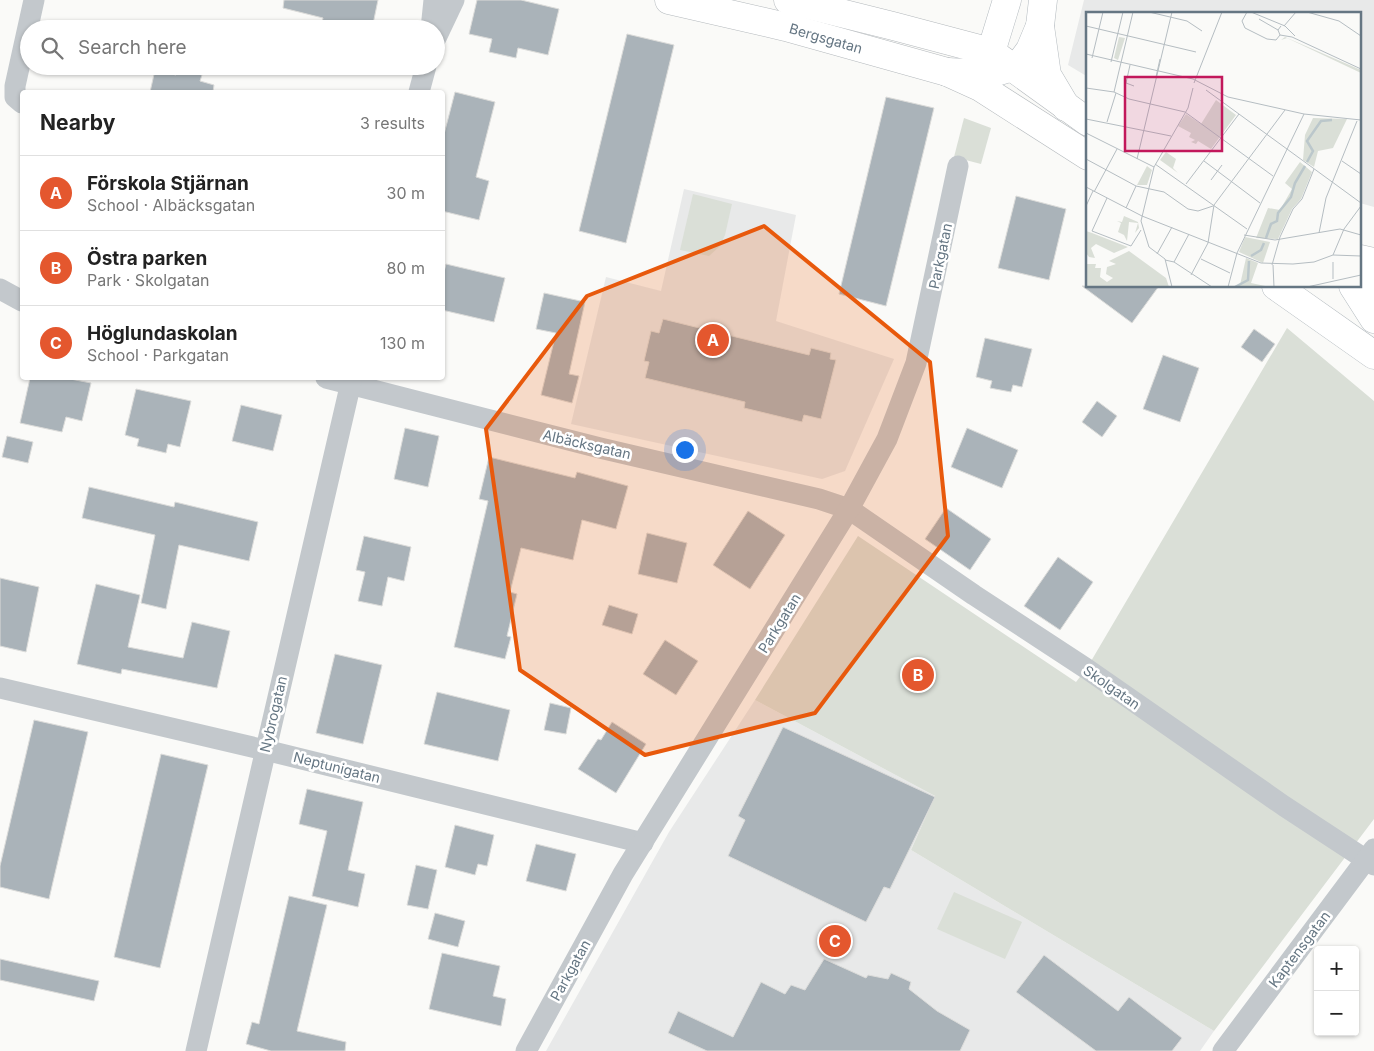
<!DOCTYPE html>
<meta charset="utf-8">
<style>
body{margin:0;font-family:Inter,sans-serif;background:#f2f2f2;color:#222}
.controls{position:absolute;right:15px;bottom:15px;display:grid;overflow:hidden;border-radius:5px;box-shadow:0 1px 4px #0004}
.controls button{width:45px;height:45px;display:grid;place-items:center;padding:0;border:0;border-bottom:1px solid #e0e0e0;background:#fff;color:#222;font:25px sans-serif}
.you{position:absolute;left:684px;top:449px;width:18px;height:18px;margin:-12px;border:4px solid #fff;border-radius:50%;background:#1a73e8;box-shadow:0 0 0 8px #1a73e833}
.badge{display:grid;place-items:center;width:32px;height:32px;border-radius:50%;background:#e4572e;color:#fff;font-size:16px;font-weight:700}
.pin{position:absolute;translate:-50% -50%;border:2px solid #fff;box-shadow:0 1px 5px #0006}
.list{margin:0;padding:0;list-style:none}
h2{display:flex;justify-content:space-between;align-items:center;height:65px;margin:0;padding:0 20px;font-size:21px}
h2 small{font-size:16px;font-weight:400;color:#767676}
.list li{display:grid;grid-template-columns:32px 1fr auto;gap:15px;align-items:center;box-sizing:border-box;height:75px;padding:0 20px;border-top:1px solid #e0e0e0}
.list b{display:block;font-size:19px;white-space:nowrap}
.list p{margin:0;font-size:16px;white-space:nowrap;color:#767676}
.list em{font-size:16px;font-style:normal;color:#767676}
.icon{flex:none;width:28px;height:28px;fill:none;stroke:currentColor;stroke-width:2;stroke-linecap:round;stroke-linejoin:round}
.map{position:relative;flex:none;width:1374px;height:1051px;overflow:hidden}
.search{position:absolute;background:#fff;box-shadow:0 1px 4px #0004;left:20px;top:20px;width:425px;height:55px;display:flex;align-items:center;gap:12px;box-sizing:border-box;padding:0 18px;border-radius:28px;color:#767676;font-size:19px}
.panel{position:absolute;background:#fff;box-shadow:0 1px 4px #0004;left:20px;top:90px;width:425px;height:290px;border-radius:5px}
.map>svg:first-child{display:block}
</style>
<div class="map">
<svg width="1374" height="1051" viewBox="0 0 1374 1051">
<rect width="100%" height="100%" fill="#fafaf8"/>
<g fill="#e8e9e9">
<polygon points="1084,0 1374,0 1374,207 1360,203 1360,14 1088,14 1088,77 1068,65"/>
<polygon points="684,189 796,215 776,321 894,359 845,471 822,479 571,424 606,277 661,291"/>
<polygon points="755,700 935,796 911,850 1214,1031 1200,1051 546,1051 669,832"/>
</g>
<g fill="#dadfd7">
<polygon points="964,118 991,128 981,164 954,157"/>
<polygon points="693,194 732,204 725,235 720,246 709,256 680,250"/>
<polygon points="1287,328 1374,401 1374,819 1214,1031 911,850 935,796 755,700 858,536 1076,682 1087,668"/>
<polygon points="954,892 1022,922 1005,959 937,929"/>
</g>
<g fill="#aab3b9" stroke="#dcdcda">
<polygon points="284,0 378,0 372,29 349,24 348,29 334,29 321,26 323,18 283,8"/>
<polygon points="477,0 521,0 559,9 548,55 518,48 516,58 489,52 492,39 469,34"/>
<polygon points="627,34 674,45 626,243 579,231"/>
<polygon points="178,69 202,75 200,81 214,85 213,92 150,92 155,70 176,75"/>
<polygon points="455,92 495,102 476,177 489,181 479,220 442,211 442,142"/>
<polygon points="886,97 934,108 886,306 839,294"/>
<polygon points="1016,196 1066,209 1049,280 998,268"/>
<polygon points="446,264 505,278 494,322 442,310 442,280"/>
<polygon points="1082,286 1159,286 1132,323"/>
<polygon points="544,293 585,302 569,374 579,376 572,403 541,395 556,333 536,329"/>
<polygon points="663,319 809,355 811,348 831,353 830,359 836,360 821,419 804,415 802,422 744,408 745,402 645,378 649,362 644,361 651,331 659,333"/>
<polygon points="1254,329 1275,344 1262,362 1241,347"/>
<polygon points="985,338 1032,349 1022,387 1013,385 1011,392 990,388 992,381 976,377"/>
<polygon points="1163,355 1199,368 1180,422 1143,409"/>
<polygon points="30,378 65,378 91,383 82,421 66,417 62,432 20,423"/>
<polygon points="136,389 191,401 180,447 168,444 166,453 137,446 139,439 125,435"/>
<polygon points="1097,401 1117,416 1102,437 1082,422"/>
<polygon points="241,405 282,415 273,451 232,441"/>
<polygon points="405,428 439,436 428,487 394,479"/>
<polygon points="967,428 1018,450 1002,488 951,467"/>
<polygon points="7,436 33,442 28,463 2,457"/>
<polygon points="489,457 575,478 577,472 628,486 616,529 582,520 573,560 521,548 510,592 517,594 507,636 511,637 505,659 454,647 488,501 479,499"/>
<polygon points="89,487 174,507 175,502 258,522 249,561 179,545 166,609 141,603 155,535 82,518"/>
<polygon points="946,508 991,539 970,570 925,539"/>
<polygon points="748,511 785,535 750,589 713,565"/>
<polygon points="647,533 687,543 677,583 638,574"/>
<polygon points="364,536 411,547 404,581 388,577 382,606 358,601 365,572 356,570"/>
<polygon points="1058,557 1093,582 1060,630 1024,606"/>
<polygon points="0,578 39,587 26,652 0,646"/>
<polygon points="96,584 140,595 128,647 183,658 192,622 230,631 217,688 122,669 121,674 77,664"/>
<polygon points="609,605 638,614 632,634 602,625"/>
<polygon points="665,640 698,661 676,695 643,674"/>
<polygon points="335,654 382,665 363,744 316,733"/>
<polygon points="437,692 510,710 498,761 424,744"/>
<polygon points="550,703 571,708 566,734 544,730"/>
<polygon points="34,720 88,732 49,899 0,887 0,866"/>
<polygon points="612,722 646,744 616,793 578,769 598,739 601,740"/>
<polygon points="783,727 935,797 890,889 884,887 866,922 728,856 745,820 738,816"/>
<polygon points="161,754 208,765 160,968 114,957"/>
<polygon points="307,789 363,802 348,870 365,874 358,907 312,896 327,831 299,824"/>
<polygon points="455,825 494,835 487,866 478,864 475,875 445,867"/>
<polygon points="536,844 576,854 566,891 526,881"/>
<polygon points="416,865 437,870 428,909 407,905"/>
<polygon points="289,896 327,905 297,1031 346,1042 345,1051 271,1051 246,1044 252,1022 259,1024"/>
<polygon points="435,913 465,921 458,947 428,939"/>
<polygon points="442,953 500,966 493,996 506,999 501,1026 429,1009"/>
<polygon points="1044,955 1118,1011 1129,997 1182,1038 1172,1051 1096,1051 1016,992"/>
<polygon points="0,959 99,981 94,1001 0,980"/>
<polygon points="824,959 866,978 868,975 888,979 891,973 911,982 909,989 937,1011 970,1030 960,1051 707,1051 668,1033 678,1011 733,1037 761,982 785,994 791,985 805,990"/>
</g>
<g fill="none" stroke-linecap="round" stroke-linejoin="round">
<defs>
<g id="secondary">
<polyline points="1043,0 1040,26 1047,75 1066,107"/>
<polyline points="947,72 989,74 1019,65 1030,50 1040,26"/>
<polyline points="984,75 1007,0"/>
<polyline points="1276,286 1374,355"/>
<polyline points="1353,286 1374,319"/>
</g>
<g id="highway">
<polyline points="669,0 786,27 947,72 980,87 1088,156"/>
<polyline points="788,0 893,26 991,52 1088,122"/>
<polyline points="1360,259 1374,262"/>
<polyline points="1360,286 1374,288"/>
</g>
</defs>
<use href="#secondary" stroke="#b3babf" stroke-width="29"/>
<use href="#highway" stroke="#b4b9bd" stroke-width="29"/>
<g stroke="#c3c8cc" stroke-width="21">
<polyline points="431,29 434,0"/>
<polyline points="436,38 454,0"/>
<polyline points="419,92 426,66"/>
<polyline points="22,103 15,97 15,86 34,0"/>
<polyline points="0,289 22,301"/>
<polyline points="326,378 600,448 819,499 849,509 974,595 1087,669 1284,806 1374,865"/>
<polyline points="0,688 265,750 643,843"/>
<polyline points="196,1051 352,378"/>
<polyline points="526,1051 623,874 849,509 887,439 916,363 958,166"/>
<polyline points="1223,1051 1374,849"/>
</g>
<use href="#secondary" stroke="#fff" stroke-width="28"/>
<use href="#highway" stroke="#fff" stroke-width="28"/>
</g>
<path fill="#e8590c" fill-opacity="0.2" stroke="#e8590c" stroke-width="4" stroke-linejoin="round" d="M764 226 930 362 948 536 815 713 645 755 520 670 486 429 587 296Z"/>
<g text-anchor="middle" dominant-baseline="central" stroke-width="5" stroke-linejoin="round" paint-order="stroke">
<g font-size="14" fill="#657683" stroke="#fff">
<text transform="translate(826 38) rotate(16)">Bergsgatan</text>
<text transform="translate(940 256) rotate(-78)">Parkgatan</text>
<text transform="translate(587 444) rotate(13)">Albäcksgatan</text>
<text transform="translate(779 623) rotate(-58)">Parkgatan</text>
<text transform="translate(1112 687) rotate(35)">Skolgatan</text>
<text transform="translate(273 714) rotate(-77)">Nybrogatan</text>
<text transform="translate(337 767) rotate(14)">Neptunigatan</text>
<text transform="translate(1299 949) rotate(-53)">Kaptensgatan</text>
<text transform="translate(570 970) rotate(-61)">Parkgatan</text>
</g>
</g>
<g transform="translate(1086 12)">
<rect width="275" height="275" fill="#fafaf8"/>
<path d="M33 25 39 26 32 48 28 46ZM199 25 275 58V61L201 26 195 28ZM130 88 150 103 125 137 112 129 110 132 105 130 109 128 103 125 105 121 92 114 100 102 115 112ZM227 106 261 107 247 136 232 139 228 155 217 148 219 123ZM80 140 90 147 87 156 92 161 74 148ZM214 150 226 160 215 187 206 197 192 227 170 226 182 196 194 198 206 177 199 171ZM61 154 66 158 61 173H51ZM38 204 52 210 53 216 49 221 52 211 43 210 41 229 38 223 32 220 35 211 31 209 36 210ZM0 219 6 221 42 235 28 241 10 232 5 236 9 246 3 245 0 241ZM159 225 184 230 177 251 153 240ZM43 239 80 266 83 275H0V252H10L9 256H15L14 265 21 270 27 266 20 262 21 255 30 252 23 249ZM160 246 172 251 165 271 184 275H147L154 273Z" fill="#dadfd7"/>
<path fill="none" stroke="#bbc7cb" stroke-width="2.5" d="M221 150 227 139 221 129 235 109 246 108M180 226 185 212 191 209 192 201 205 185 209 171 219 154M165 244 175 238 178 231M149 275 162 268 163 249"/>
<path fill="none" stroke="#b5bdc2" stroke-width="1" d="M63 0 101 9 116 19M161 0 156 9 159 16 181 27 190 28 194 23M165 0 199 14 209 24M221 0 253 9 275 24M173 7 192 18M0 14 110 40M195 14 192 18 194 23 206 25 275 57M198 14 210 0M0 42 107 67 142 85 218 102 275 108M6 46 17 0M25 50 37 0M44 53 40 71 48 74M70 65 74 47M108 71 136 0M0 76 28 80 43 87 99 100 187 164M120 78 275 191M28 80 47 0M0 107 85 124M21 110 30 81M0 121 68 155M0 147 50 174 78 180 102 197 112 199 127 194M51 147 86 0M118 149 174 191M256 149 275 162M69 152 161 217M125 168 136 153M100 172 153 102M0 175 56 204 175 251 207 252 228 250 247 243 275 244M8 180 31 137M21 186 6 219 45 234 55 218M0 194 7 179M40 196 50 174M233 221 240 186 271 109M158 223 189 228 254 217 275 223M71 242 86 215M247 243 258 217 275 194M115 247 144 261M79 248 88 250 126 275M88 250 103 222M186 253 194 225 207 197 216 187 228 157M187 253 188 275M105 263 122 231 128 193 199 98M247 267V250M86 275 79 247 63 235 55 209 68 155 102 96 107 76M142 275 151 241 218 102M221 275 275 263"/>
<path fill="#c2185b" fill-opacity="0.15" stroke="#c2185b" stroke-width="2.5" d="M39 65H136V139H39Z"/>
<rect width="275" height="275" fill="none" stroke="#657683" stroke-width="2.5"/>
</g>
</svg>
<div class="controls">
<button>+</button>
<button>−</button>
</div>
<div class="you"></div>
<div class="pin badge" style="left:713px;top:340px">A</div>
<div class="pin badge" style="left:918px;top:675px">B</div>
<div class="pin badge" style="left:835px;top:941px">C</div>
<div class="search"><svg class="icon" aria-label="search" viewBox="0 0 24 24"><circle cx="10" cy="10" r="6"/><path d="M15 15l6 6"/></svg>Search here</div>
<section class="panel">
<h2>Nearby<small>3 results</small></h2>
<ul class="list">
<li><span class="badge">A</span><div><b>Förskola Stjärnan</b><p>School · Albäcksgatan</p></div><em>30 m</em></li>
<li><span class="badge">B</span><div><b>Östra parken</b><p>Park · Skolgatan</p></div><em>80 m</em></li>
<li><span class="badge">C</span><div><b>Höglundaskolan</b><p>School · Parkgatan</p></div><em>130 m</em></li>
</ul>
</section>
</div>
